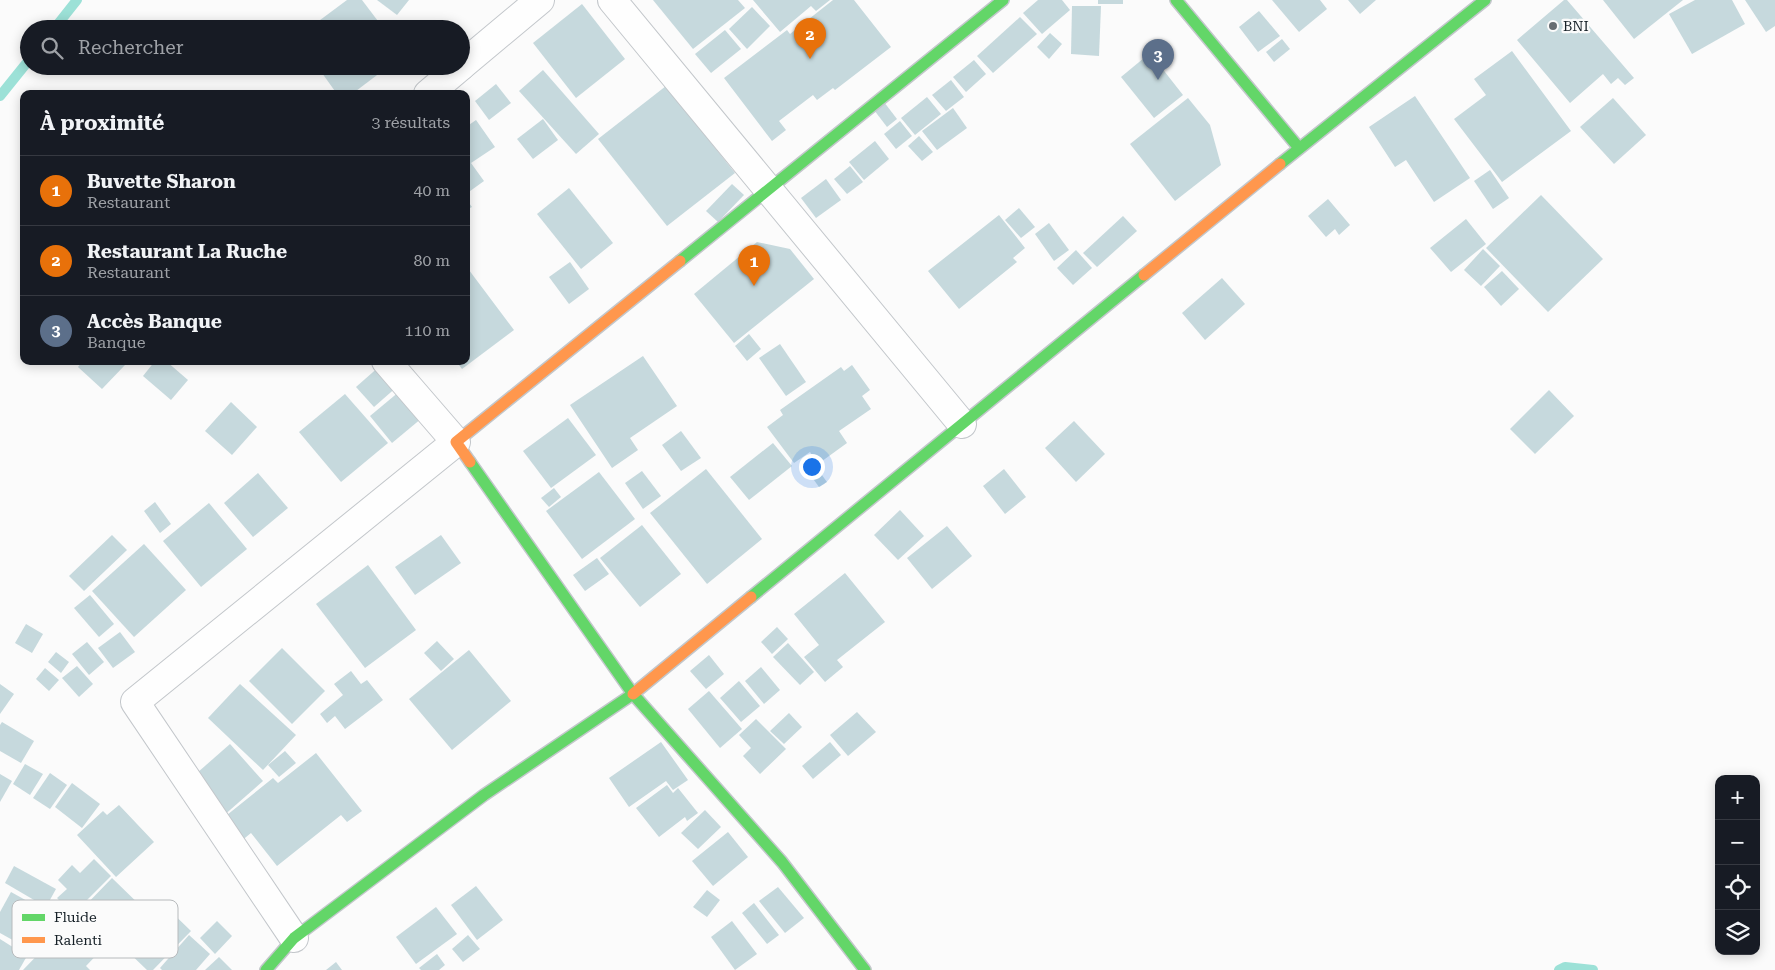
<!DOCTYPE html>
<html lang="fr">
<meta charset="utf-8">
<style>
body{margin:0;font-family:"Roboto Serif",serif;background:#242831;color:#f1f3f6}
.controls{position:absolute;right:15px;bottom:15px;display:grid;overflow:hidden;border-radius:10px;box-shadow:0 2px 12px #0003}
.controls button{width:45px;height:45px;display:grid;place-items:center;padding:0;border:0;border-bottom:1px solid #363941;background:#171b24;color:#f1f3f6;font:25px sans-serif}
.you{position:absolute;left:811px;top:466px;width:18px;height:18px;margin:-12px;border:4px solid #fff;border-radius:50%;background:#1a73e8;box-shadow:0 0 0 8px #1a73e833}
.badge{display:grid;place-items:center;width:32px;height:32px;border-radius:50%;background:#676d72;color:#fff;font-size:16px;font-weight:700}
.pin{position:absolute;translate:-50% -41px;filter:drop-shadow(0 1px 2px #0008)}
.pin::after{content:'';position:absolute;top:26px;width:18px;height:15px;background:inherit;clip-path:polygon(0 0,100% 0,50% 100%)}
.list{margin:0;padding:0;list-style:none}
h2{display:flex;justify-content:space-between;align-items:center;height:65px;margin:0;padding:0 20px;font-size:21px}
h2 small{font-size:16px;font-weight:400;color:#9ea1a6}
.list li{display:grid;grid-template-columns:32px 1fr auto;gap:15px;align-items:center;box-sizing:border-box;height:70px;padding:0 20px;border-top:1px solid #363941}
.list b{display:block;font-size:19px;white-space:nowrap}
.list p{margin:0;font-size:16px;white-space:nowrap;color:#9ea1a6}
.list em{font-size:16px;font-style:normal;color:#9ea1a6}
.icon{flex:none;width:28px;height:28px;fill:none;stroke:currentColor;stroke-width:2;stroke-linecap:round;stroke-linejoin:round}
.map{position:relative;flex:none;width:1775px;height:970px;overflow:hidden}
.search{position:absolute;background:#171b24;box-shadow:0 2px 12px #0003;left:20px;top:20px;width:450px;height:55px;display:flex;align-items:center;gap:12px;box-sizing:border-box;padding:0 18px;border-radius:28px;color:#9ea1a6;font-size:19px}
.panel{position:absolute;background:#171b24;box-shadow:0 2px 12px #0003;left:20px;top:90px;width:450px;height:275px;border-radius:10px}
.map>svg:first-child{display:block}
</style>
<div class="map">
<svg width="1775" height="970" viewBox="0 0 1775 970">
<rect width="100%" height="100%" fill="#fbfbfb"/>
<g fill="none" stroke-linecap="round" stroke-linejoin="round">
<g stroke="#9ce1d7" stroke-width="10">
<polyline points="54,29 77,0"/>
<polyline points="0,96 29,60"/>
<polyline points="1559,970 1565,967 1593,970"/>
</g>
</g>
<g fill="#c6d9dd">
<polygon points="347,0 362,0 384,29 308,29"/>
<polygon points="377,0 409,0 397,15"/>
<polygon points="653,0 738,0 745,8 693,49"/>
<polygon points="753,0 830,0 816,11 811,6 780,32"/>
<polygon points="833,0 854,0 891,47 835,90 833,88 817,100 813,95 779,121 786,130 772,141 724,78 787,30 790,34"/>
<polygon points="1038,0 1062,0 1070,10 1042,34 1023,13"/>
<rect x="1098" y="0" width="25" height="4"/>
<polygon points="1272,0 1320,0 1327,9 1299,32"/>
<polygon points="1348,0 1376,0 1360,14"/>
<polygon points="1564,0 1567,0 1634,78 1625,85 1618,78 1611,84 1603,74 1570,103 1517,40"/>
<polygon points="1603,0 1683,0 1634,39"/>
<polygon points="1695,0 1732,0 1745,24 1692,54 1669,14"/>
<polygon points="1745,0 1775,0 1775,26 1766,32"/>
<polygon points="582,4 625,59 576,98 533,43"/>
<polygon points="1072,6 1101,6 1099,56 1071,54"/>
<polygon points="752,7 770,26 747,49 729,29"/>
<polygon points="1259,11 1280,36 1258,52 1239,27"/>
<polygon points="1020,17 1037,34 993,73 977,56"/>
<polygon points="725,30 741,49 711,73 695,54"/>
<polygon points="1050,33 1062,44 1049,59 1037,47"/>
<polygon points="1282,39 1290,49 1274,62 1266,52"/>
<polygon points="1512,51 1571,131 1502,182 1454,119 1486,95 1474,79"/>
<polygon points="1150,53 1183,95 1154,118 1121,77"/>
<polygon points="974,60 986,74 966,92 953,77"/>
<polygon points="317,66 389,66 352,94 337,94"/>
<polygon points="543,70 599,134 576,154 519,91"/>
<polygon points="951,80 964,97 946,111 932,95"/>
<polygon points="496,84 511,103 489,120 475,101"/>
<polygon points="666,86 735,173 667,226 598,139"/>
<polygon points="1415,96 1470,178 1434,202 1406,160 1395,167 1369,127"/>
<polygon points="927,97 941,114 915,135 901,118"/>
<polygon points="1188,98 1210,125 1221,165 1175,201 1130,144"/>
<polygon points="1613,98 1646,135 1614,164 1580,127"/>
<polygon points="884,102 897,119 887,127 874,110"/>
<polygon points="953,108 967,128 937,150 922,131"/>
<polygon points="543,119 558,140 533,159 517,139"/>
<polygon points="476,120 495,147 471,163 484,181 466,194 466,127"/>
<polygon points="900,121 912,136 896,149 884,134"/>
<polygon points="919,136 933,152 922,161 908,146"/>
<polygon points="875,141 889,159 864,180 849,162"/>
<polygon points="850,166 863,182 847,194 834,179"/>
<polygon points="1490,170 1509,198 1493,209 1474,181"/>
<polygon points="826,179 841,200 816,218 801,198"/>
<polygon points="732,184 744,195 718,222 706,211"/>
<polygon points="569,188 613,243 581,269 537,214"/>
<polygon points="1541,195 1603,259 1548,312 1486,248"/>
<polygon points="466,199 472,207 466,210"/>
<polygon points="1328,199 1350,225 1339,235 1335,229 1326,237 1308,216"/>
<polygon points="1019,208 1035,227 1021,238 1005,220"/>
<polygon points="999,215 1025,248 1013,258 1017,262 959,309 928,271"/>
<polygon points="1123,216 1137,231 1097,267 1083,253"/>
<polygon points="1466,219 1486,244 1451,272 1430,248"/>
<polygon points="1049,223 1069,250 1054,261 1035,234"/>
<polygon points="757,242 790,249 814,279 734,343 694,294"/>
<polygon points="1483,249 1500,266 1481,286 1464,270"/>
<polygon points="1076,250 1092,268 1073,285 1057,268"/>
<polygon points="570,262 589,289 569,304 549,277"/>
<polygon points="466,266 514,330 462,369 456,361 466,361"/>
<polygon points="1502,271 1519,289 1501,306 1484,287"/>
<polygon points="1222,278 1245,304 1205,340 1182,313"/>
<polygon points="749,334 761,349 747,361 735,346"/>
<polygon points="780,344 806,382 786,396 759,358"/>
<polygon points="643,356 677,406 630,438 638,450 612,468 570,405"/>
<polygon points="83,361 121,361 125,365 102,389 78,367"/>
<polygon points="155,361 166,361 188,380 171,400 143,376"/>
<polygon points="381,365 399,385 374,407 356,387"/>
<polygon points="852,365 870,390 862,396 871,409 839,431 847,443 818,464 810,452 794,463 767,427 783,415 780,410 841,367 844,371"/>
<polygon points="1549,390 1574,416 1535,454 1510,429"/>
<polygon points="400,391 422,418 392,443 370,416"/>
<polygon points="345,394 388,443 341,482 299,432"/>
<polygon points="231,402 257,427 232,455 205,431"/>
<polygon points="568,418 596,455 551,488 523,451"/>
<polygon points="1074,421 1105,454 1076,482 1045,448"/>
<polygon points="681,431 701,458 681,471 662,445"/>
<polygon points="773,443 792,466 749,500 730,477"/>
<polygon points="811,460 827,482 819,487 803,465"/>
<polygon points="706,469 762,539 707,584 650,513"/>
<polygon points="1004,469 1026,497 1005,514 983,486"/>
<polygon points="642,471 661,496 643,509 625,483"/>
<polygon points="599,472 635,519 582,559 546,511"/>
<polygon points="258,473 288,508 253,537 224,503"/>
<polygon points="554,488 561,497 549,507 541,498"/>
<polygon points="155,502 171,524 160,533 144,511"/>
<polygon points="209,503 247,549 201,587 163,541"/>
<polygon points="900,510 924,536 898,560 874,535"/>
<polygon points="642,525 681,574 640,607 600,558"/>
<polygon points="947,526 972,556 932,589 907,558"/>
<polygon points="112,535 127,550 84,591 69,576"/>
<polygon points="441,535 461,563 415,595 395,567"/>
<polygon points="144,544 186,590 134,637 92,591"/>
<polygon points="597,558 609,574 585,591 573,575"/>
<polygon points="368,565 416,630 365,668 316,604"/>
<polygon points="845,573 885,622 837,660 843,667 825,682 804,657 819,645 794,614"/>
<polygon points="90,595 114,624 99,637 74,608"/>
<polygon points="26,624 43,634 32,653 15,643"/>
<polygon points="777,627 788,639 772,654 761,642"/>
<polygon points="120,632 135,652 113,668 98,648"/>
<polygon points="437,641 454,659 441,671 424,653"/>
<polygon points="87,642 104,662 89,675 72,654"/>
<polygon points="788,643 814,672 800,685 773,657"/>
<polygon points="282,648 325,691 292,724 249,681"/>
<polygon points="469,650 511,701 452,750 409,699"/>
<polygon points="56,652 69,662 61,673 48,662"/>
<polygon points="709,655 724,674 706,689 690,671"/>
<polygon points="77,666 93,684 79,697 62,678"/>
<polygon points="761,667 780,690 764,704 745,681"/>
<polygon points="45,668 59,680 49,691 36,679"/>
<polygon points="351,671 361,684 367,680 383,700 345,729 335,716 327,723 320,714 343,695 334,684"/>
<polygon points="739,681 760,706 741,722 720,698"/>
<polygon points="0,684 14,694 0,714"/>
<polygon points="240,684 296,735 263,770 208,718"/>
<polygon points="709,691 742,729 720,748 688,709"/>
<polygon points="857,712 876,732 848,756 830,735"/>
<polygon points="789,713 802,727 784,744 770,731"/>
<polygon points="756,719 786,749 760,774 743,756 751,748 739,735"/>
<polygon points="2,722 34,741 21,763 0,751 0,725"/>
<polygon points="661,742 688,780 673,790 666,781 629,807 609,778"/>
<polygon points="830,742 841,755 813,779 802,766"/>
<polygon points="230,744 263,781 222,817 189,780"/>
<polygon points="285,751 296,763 279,777 268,765"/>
<polygon points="316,753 362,811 347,822 341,815 277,866 251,833 240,842 222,819 273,778 278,783"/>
<polygon points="25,764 43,774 30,795 13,784"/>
<polygon points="50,773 67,785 50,809 33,798"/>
<polygon points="0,774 12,781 0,802"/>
<polygon points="72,783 100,804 82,828 55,807"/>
<polygon points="667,785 673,793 678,788 698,813 687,821 685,817 659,837 636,808"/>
<polygon points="119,805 154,842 116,877 77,835 103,811 107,815"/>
<polygon points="705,810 721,827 698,849 681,833"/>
<polygon points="728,832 748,857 713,886 692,861"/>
<polygon points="94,859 111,876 76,911 65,901 62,903 57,898 67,889 58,880 72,865 80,873"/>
<polygon points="14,866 56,889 46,907 5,883"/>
<polygon points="112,878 148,913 160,901 191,931 153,970 147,970 123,947 117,953 107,944 86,966 90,970 23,970"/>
<polygon points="476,886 503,920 477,940 451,905"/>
<polygon points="778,887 804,918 785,933 759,901"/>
<polygon points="707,890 720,900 707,917 693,907"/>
<polygon points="11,892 56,917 36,953 0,933 0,912"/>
<polygon points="754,903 779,935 767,944 742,913"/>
<polygon points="436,907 457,934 416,964 396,937"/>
<polygon points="217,921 232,936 215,954 200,938"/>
<polygon points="732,921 757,954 735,970 711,937"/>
<polygon points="189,935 210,954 196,970 162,970 160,968"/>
<polygon points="468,935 480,949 463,962 452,949"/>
<polygon points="0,939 27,956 19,970 0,970"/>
<polygon points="437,954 445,965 439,970 421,970 419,968"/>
<polygon points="219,957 232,970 205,970"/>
<polygon points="336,962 342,970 326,970"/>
</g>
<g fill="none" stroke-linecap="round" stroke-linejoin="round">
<defs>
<g id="street">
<polyline points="612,0 962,424"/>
<polyline points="461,66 540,0"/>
<polyline points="428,94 461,66"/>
<polyline points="294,938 135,702 456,442 386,361"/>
</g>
<g id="fast">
<polyline points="1176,0 1299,148"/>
<polyline points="1280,164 1485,0"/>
<polyline points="680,261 1003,0"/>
<polyline points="470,462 633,694 782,862 865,970"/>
<polyline points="751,597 1144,275"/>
<polyline points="266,970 294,938 484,795 633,694"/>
</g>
<g id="slow">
<polyline points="1144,275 1280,164"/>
<polyline points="470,462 456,442 680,261"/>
<polyline points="633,694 751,597"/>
</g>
</defs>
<use href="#street" stroke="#c3c7cb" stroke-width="30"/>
<use href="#fast" stroke="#c3c7cb" stroke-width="14"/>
<use href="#slow" stroke="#c3c7cb" stroke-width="14"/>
<use href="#street" stroke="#fefefe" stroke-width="28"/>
<use href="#fast" stroke="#63d668" stroke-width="11"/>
<use href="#slow" stroke="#ff974d" stroke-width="11"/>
</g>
<circle fill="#676d72" stroke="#fbfbfb" stroke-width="2" cx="1553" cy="26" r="5"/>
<g text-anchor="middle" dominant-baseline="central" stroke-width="4.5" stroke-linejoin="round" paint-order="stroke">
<g font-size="14" fill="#172128" stroke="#fbfbfb" text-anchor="start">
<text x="1563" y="26">BNI</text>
</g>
</g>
<rect x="12" y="900" width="166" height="58" rx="8" fill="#fbfbfb" stroke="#b7babc" stroke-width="1"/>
<rect x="22" y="914" width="23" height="7" fill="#63d668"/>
<rect x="22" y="937" width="23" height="6" fill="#ff974d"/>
<g font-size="14" fill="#172128">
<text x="54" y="922">Fluide</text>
<text x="54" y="945">Ralenti</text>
</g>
</svg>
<div class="controls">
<button>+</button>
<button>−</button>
<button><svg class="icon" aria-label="locate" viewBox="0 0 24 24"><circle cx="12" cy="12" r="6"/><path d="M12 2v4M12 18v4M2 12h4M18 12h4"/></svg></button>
<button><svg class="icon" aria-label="layers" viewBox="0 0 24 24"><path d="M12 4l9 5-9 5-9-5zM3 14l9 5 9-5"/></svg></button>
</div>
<div class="you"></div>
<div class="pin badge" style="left:754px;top:286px;background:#e8710a">1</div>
<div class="pin badge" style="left:810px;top:59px;background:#e8710a">2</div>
<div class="pin badge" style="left:1158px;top:80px;background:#5c6f8a">3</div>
<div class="search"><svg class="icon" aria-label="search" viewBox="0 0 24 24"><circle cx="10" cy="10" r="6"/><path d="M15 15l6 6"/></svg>Rechercher</div>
<section class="panel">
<h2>À proximité<small>3 résultats</small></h2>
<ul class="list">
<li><span class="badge" style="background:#e8710a">1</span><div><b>Buvette Sharon</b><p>Restaurant</p></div><em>40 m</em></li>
<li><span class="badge" style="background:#e8710a">2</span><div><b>Restaurant La Ruche</b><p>Restaurant</p></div><em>80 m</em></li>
<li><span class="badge" style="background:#5c6f8a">3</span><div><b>Accès Banque</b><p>Banque</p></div><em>110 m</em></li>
</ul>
</section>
</div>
